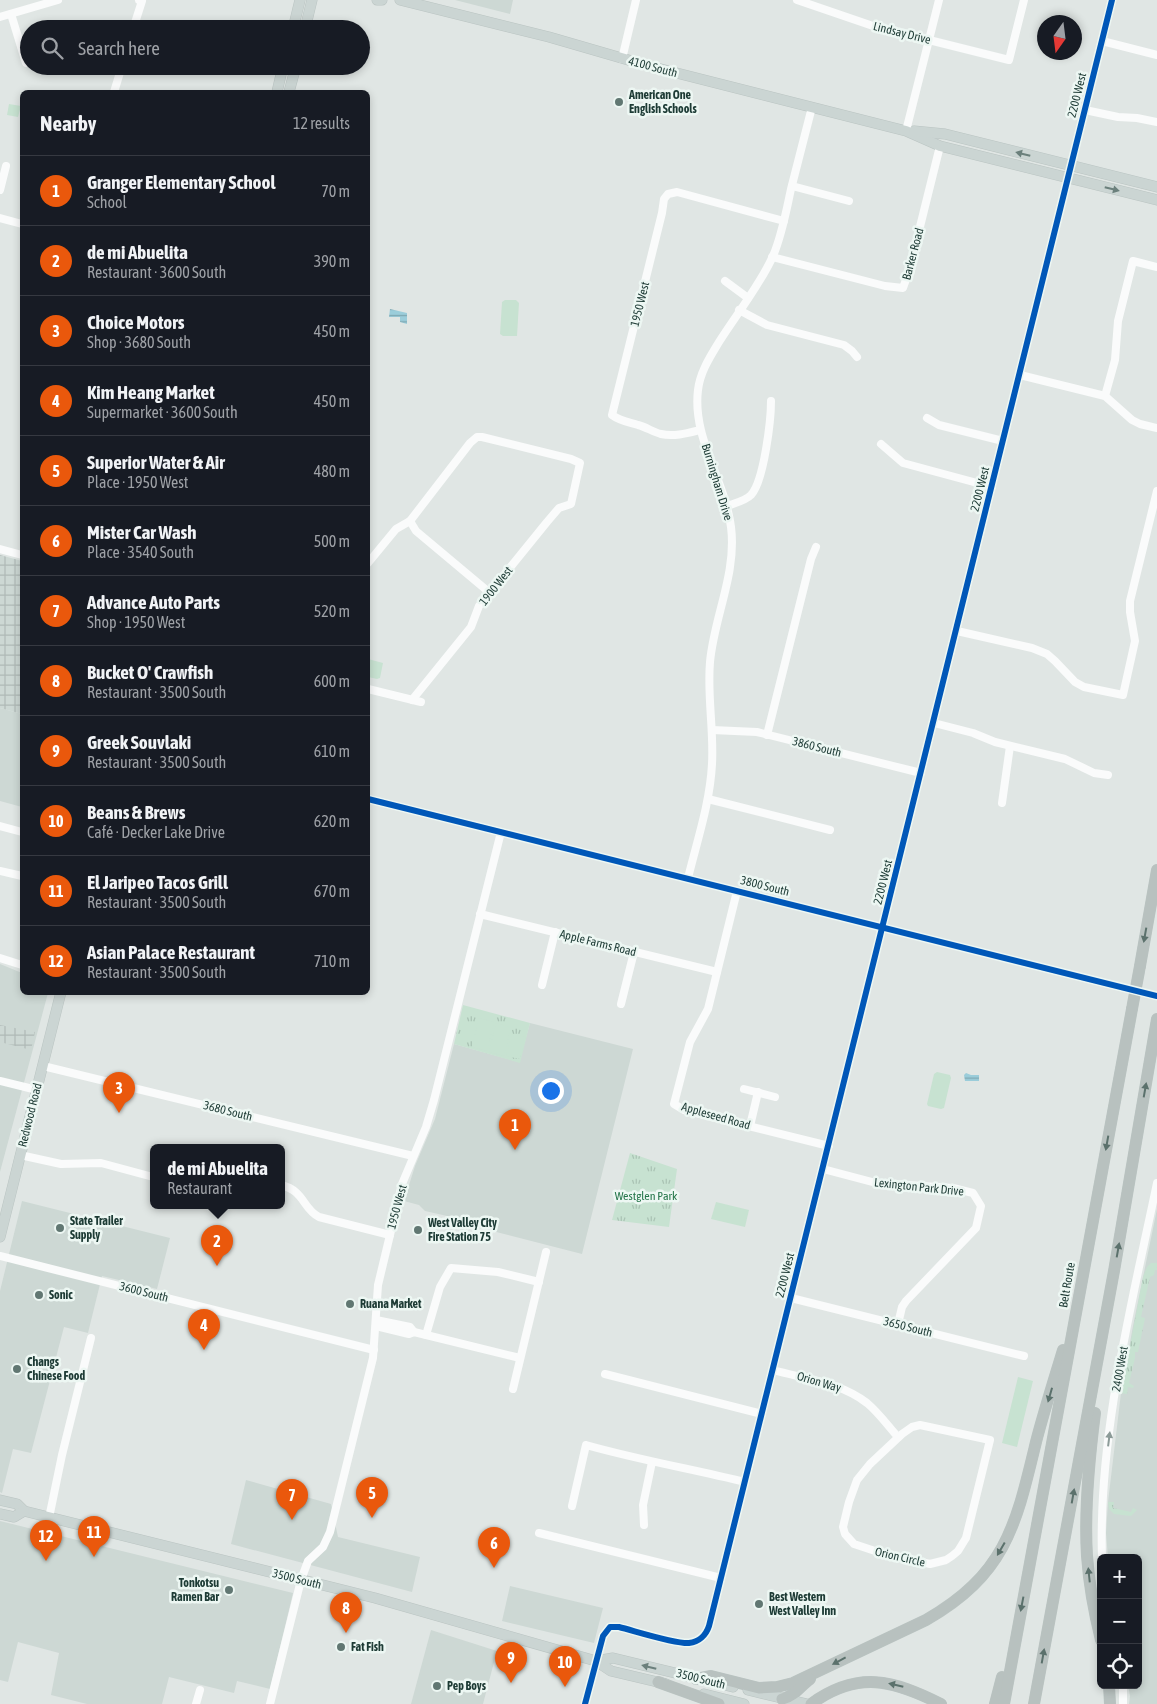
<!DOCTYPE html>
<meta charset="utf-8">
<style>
body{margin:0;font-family:"Asap Condensed",sans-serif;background:#242831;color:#f1f3f6}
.controls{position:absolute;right:15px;bottom:15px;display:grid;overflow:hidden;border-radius:8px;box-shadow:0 2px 8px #0003}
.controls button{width:45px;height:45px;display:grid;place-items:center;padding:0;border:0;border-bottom:1px solid #363941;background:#171b24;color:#f1f3f6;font:25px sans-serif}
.compass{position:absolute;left:1037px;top:15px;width:45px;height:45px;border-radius:50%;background:#171b24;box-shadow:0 2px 8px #0003;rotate:194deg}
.you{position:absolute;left:550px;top:1090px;width:18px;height:18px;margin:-12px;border:4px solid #fff;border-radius:50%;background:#1a73e8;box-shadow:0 0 0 8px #1a73e833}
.badge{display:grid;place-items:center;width:32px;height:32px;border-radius:50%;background:#ea580c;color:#fff;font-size:16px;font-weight:700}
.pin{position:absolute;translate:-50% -41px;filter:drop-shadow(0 1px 2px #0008)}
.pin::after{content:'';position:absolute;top:26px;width:18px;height:15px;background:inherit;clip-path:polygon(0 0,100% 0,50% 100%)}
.popup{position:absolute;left:150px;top:1144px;width:135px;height:65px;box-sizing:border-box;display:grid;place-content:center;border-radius:8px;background:#171b24;filter:drop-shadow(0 1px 4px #0005);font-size:16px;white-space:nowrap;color:#9ea1a6}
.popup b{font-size:19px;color:#f1f3f6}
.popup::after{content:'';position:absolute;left:50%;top:100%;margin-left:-10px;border:10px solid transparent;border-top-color:#171b24}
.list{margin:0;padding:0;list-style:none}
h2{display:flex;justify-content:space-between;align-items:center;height:65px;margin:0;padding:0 20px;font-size:21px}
h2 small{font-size:16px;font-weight:400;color:#9ea1a6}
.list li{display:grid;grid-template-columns:32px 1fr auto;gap:15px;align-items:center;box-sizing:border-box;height:70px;padding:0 20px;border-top:1px solid #363941}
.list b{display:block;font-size:19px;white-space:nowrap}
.list p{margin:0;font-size:16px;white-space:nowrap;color:#9ea1a6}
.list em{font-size:16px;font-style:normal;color:#9ea1a6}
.icon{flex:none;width:28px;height:28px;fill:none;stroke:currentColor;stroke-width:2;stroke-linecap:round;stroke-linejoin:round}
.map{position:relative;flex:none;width:1157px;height:1704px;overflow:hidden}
.search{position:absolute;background:#171b24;box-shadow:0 2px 8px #0003;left:20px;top:20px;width:350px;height:55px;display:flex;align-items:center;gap:12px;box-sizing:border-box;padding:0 18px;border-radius:28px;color:#9ea1a6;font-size:19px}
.panel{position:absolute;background:#171b24;box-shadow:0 2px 8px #0003;left:20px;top:90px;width:350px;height:905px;border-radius:8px}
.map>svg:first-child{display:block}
</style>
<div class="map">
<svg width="1157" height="1704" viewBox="0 0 1157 1704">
<defs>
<pattern id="industrial-grid" width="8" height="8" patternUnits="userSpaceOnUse" patternTransform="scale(1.25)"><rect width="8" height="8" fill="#cdd8d4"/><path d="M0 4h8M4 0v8" fill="none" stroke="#b0bab7"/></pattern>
<pattern id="grass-tufts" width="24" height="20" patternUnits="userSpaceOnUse" patternTransform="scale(1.25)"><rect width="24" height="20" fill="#c7e2d1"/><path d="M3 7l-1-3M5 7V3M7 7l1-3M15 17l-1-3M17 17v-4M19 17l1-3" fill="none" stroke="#aac3b4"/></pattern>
<pattern id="water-rules" width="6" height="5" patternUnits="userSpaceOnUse" patternTransform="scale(1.25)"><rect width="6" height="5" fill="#9bcdda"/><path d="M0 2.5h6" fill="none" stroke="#7ea8b2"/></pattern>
</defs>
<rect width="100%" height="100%" fill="#e0e6e4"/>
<g fill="#cdd8d4">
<polygon points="455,0 513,0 510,14"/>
<polygon points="0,708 22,714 22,807 0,801"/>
<polygon points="0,964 22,973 22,992 48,993 0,1172"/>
<polygon points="530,1023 633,1049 582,1254 473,1226 471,1229 460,1230 456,1218 425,1211 419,1205 404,1201 415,1166 435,1119 454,1044 519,1062"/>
<polygon points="22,1201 170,1238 157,1289 102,1276 88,1333 64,1327 31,1453 13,1449 2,1493 0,1492 0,1291"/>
<polygon points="1157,1209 1157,1704 1129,1704 1130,1696 1128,1685 1138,1685 1138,1558 1108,1558 1106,1533 1108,1502 1121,1393 1133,1326"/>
<polygon points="246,1480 331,1504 338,1537 420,1557 412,1592 231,1544"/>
<polygon points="0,1521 293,1593 270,1689 237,1681 234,1693 169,1677 162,1704 87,1704 51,1695 59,1653 18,1642 8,1682 0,1680"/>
<polygon points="510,1586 603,1608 594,1643 502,1621"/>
<polygon points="431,1630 497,1651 483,1704 411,1704"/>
</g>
<g fill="url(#industrial-grid)">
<polygon points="0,555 22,561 22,714 0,708"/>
<polygon points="0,1025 35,1032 31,1050 0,1042"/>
</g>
<g fill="url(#grass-tufts)">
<polygon points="463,1005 530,1023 520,1063 454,1044"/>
<polygon points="630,1153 677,1169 669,1227 612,1220"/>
<polygon points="1151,1263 1157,1263 1157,1270 1155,1270 1154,1275 1150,1277 1141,1317 1145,1318 1138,1352 1135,1352 1135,1358 1129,1383 1134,1386 1133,1388 1128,1387 1127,1394 1121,1393 1143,1277 1147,1267"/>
<polygon points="1108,1502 1114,1502 1113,1508 1131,1512 1133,1508 1137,1510 1131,1516 1114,1514 1109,1509"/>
</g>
<g fill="#c7e2d1">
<polygon points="9,104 21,106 18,117 7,115"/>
<polygon points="505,300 516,300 519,303 517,336 503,336 500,334 502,302"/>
<polygon points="368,659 383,663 380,678 377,679 368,677"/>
<polygon points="479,1018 494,1022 487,1051 472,1047"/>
<polygon points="496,1023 511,1027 504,1056 489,1052"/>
<polygon points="512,1034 526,1037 520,1059 506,1056"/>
<polygon points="937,1072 950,1075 951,1078 944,1108 941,1109 928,1106 927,1104 934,1074"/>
<polygon points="716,1202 749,1210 745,1227 711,1219"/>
<polygon points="1018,1377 1033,1381 1017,1447 1002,1443"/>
</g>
<g fill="url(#water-rules)">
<polygon points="390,309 407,313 407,324 400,322 400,317 389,317"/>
<polygon points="966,1073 971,1075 979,1075 979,1081 965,1081 964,1075"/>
</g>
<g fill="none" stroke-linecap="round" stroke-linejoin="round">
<defs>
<g id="major">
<polyline points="377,0 382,0"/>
<polyline points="400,0 549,37 649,66 906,131 940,146 1157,200"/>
<polyline points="293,29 300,0"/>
<polyline points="305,29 312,0"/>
<polyline points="277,92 283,66"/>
<polyline points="289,92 296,66"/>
<polyline points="914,131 945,134 1157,187"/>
<polyline points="0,1237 61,992"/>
<polyline points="0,1500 17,1504 24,1511 375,1598 596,1661 611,1671 666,1684"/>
<polyline points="0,1514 14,1517 24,1511"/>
<polyline points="596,1661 613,1658 733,1687"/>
<polyline points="748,1690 807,1704"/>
<polyline points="704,1694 744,1704"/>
</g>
<g id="highway">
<polyline points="1140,966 1157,870"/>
<path d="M1095 1413C1089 1460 1084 1509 1087 1556 1089 1584 1094 1612 1101 1640"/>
<path d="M696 1679 711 1676 759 1688 777 1687 793 1683 926 1620C1006 1574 1016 1525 1036 1442 1044 1411 1054 1380 1063 1350"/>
<polyline points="658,1682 719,1704"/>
<polyline points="1109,1685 1110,1704"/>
<path d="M782 1699C795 1696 800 1686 810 1679"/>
<path d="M811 1704C858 1670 893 1680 941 1704"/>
<polyline points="995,1704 1002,1677"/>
<polyline points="1004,1704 1132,1009"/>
<polyline points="1034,1704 1114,1271 1157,1019"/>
</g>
</defs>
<use href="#major" stroke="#bac4c2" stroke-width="11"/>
<use href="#highway" stroke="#bac4c2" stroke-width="12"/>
<g stroke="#fafbfb" stroke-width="8">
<polyline points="797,0 873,26 1009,60 1024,0"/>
<polyline points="11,14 26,63"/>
<polyline points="0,17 58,0"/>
<polyline points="133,29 142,1 139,0"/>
<polyline points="1102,41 1157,55"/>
<polyline points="622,59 636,0"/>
<polyline points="114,92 122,66"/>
<polyline points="1085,110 1118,117 1137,118 1157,122"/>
<polyline points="906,131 939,0"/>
<polyline points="792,186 849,201"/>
<polyline points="0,190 6,166"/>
<polyline points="0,218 22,224"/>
<polyline points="772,257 885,286 903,288 909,271 940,146"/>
<polyline points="725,281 748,298"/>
<polyline points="739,310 767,325 844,345 852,351 857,357"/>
<polyline points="1020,375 1105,396 1132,420 1140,424 1157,428"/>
<polyline points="1105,396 1115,360 1118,321 1133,261 1157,267"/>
<polyline points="927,418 939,425 1003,441"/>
<path d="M700 430C688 433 674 437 661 434 653 432 646 427 638 425 628 422 620 421 612 415L662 213 664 199 668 194 677 192 784 221"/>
<polyline points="881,444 903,463 992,487"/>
<path d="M727 506C735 503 745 501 751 495 764 481 771 420 771 401"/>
<polyline points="410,521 416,531 490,593"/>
<polyline points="0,549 22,555"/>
<polyline points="368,563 396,529 410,521 470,443 477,437 482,437 571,459 580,463 571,504 559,508 547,522 479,606 471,627 412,700"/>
<polyline points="957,631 1032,648 1047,654 1055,661 1075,682 1084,687 1123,695 1135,641 1130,612 1130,601 1157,491"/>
<polyline points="368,689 421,702"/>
<polyline points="934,723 973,733 995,742 1065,759 1094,773 1108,775"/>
<polyline points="712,730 757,732 921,773"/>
<polyline points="767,735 811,559 816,547"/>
<polyline points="368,799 1157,996"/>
<polyline points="708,799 830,830"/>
<polyline points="1002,803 1010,746"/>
<polyline points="0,826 22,832"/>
<polyline points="0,871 22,876"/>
<path d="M688 878C697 841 710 803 712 764 714 730 707 696 710 662 714 617 737 573 731 527 725 480 692 438 698 390 700 372 710 357 719 342 736 315 760 285 773 256 782 235 786 212 791 189 798 162 805 134 812 107"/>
<polyline points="737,891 708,1009 690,1042 674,1104 684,1110 829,1146"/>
<polyline points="480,914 717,972"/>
<polyline points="0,958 22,965"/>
<polyline points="542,985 555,932"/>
<polyline points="621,1004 634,952"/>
<polyline points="43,1066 413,1156"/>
<polyline points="0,1081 37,1090"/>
<polyline points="744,1089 775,1097"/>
<polyline points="750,1126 758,1092"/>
<polyline points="20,1155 61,1164 101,1163 153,1177"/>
<polyline points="823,1169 876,1183 953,1188 973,1193 981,1206 976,1228 906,1301 902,1307 898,1324"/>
<path d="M281 1185C305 1191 302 1208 319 1217L390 1235"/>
<polyline points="0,1256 374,1350"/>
<polyline points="791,1298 1024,1356"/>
<polyline points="376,1320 410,1327 414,1332"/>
<polyline points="376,1326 409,1334 414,1332 520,1358"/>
<polyline points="426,1335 440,1287 451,1268 498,1272 539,1282"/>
<path d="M773 1370C805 1379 840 1382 867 1403 879 1413 888 1426 898 1437"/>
<polyline points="605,1374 762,1414"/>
<polyline points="513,1389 546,1252"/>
<polygon points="920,1425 990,1440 966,1538 958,1551 952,1556 946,1560 930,1564 884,1554 854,1544 845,1534 843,1527 849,1502 857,1480 870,1464 902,1434 912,1427"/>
<path d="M572 1506 586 1445C639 1460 692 1469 745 1482"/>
<polyline points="49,1518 62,1455 91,1338"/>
<polyline points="644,1525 643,1505 652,1462"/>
<polyline points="539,1533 721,1578"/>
<path d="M1102 1558C1098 1435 1132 1303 1157 1183"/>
<polyline points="196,1704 200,1690"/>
<polyline points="270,1704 301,1580 308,1561 323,1547 330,1532 373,1358 378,1285 390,1235 402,1184 426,1127 434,1100 501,832"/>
<path d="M585 1704 603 1636 610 1627H619C635 1631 675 1644 689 1643 699 1642 706 1635 709 1626L1112 0"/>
<polyline points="1123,1704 1123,1685"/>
</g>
<use href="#major" stroke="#cbd5d3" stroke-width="10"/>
<use href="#highway" stroke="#b8c1bf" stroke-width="11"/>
<defs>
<polyline id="highway-bridge" points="1132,1009 1140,966"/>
</defs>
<use href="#highway-bridge" stroke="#bac4c2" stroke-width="12" stroke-linecap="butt"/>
<use href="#highway-bridge" stroke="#b8c1bf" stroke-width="11"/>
<defs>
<g id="cycleway">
<polyline points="368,799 1157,996"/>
<path d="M585 1704 603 1636 610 1627H619C635 1631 675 1644 689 1643 699 1642 706 1635 709 1626L1112 0"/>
</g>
</defs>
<use href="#cycleway" stroke="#edf7f3" stroke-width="9"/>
<use href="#cycleway" stroke="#0057b8" stroke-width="6"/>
</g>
<defs><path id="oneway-solid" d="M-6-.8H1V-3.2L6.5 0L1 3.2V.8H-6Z" transform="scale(1.25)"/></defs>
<g fill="#6b807c">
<use href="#oneway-solid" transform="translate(1023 154) rotate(-166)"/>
<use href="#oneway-solid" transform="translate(1112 189) rotate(14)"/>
<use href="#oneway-solid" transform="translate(649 1667) rotate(-166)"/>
</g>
<g fill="#5b716c">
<use href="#oneway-solid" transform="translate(1145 935) rotate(100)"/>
<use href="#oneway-solid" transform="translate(1145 1090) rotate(-80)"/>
<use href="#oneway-solid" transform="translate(1107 1143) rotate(100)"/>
<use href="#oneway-solid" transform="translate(1118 1250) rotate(-80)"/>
<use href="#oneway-solid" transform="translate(1050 1395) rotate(106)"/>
<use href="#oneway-solid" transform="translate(1073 1496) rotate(-80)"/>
<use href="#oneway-solid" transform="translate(1001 1549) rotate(120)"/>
<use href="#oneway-solid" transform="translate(1089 1575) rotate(-96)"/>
<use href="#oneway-solid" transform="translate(1022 1604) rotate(101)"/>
<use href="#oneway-solid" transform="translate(1043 1656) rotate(-80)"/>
<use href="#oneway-solid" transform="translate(839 1661) rotate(152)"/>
<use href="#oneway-solid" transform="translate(896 1685) rotate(-167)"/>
</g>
<use fill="#8c9b98" href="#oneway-solid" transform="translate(1109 1439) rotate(-83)"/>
<g fill="#617772" stroke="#edf7f3" stroke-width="2">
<circle cx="619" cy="102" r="5"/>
<circle cx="60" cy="1228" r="5"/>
<circle cx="418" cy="1230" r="5"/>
<circle cx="39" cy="1295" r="5"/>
<circle cx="350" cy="1304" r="5"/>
<circle cx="17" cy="1369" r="5"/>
<circle cx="229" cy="1590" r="5"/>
<circle cx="759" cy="1604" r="5"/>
<circle cx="341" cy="1647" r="5"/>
<circle cx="437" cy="1686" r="5"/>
</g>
<g text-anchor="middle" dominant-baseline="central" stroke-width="5" stroke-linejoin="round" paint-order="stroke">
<g font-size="12" fill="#1d3b35" stroke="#edf7f3">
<text transform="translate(902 33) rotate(14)">Lindsay Drive</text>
<text transform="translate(653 67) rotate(15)">4100 South</text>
<text transform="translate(1077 95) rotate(-76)">2200 West</text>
<text transform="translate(913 254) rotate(-75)">Barker Road</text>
<text transform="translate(640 304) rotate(-76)">1950 West</text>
<text transform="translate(717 482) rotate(73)">Burningham Drive</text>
<text transform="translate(980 489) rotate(-76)">2200 West</text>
<text transform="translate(496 586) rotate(-52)">1900 West</text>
<text transform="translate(817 747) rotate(14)">3860 South</text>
<text transform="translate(883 882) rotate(-76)">2200 West</text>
<text transform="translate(765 886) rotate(14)">3800 South</text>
<text transform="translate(598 943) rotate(14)">Apple Farms Road</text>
<text transform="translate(228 1111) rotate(14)">3680 South</text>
<text transform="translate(30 1115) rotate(-76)">Redwood Road</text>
<text transform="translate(716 1116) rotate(16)">Appleseed Road</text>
<text transform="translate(919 1187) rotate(6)">Lexington Park Drive</text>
<text transform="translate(397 1207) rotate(-75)">1950 West</text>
<text transform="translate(785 1275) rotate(-76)">2200 West</text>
<text transform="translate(1067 1285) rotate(-80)">Belt Route</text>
<text transform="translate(144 1292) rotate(14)">3600 South</text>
<text transform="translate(908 1327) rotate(14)">3650 South</text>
<text transform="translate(1120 1369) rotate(-80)">2400 West</text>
<text transform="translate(819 1382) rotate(16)">Orion Way</text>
<text transform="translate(900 1557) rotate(13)">Orion Circle</text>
<text transform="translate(297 1579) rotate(14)">3500 South</text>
<text transform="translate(701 1679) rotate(14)">3500 South</text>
</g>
<g font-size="12" font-weight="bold" fill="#1d3b35" stroke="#edf7f3" text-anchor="start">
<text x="629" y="95">American One<tspan x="629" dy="14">English Schools</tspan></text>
<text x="70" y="1221">State Trailer<tspan x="70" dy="14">Supply</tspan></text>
<text x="428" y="1223">West Valley City<tspan x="428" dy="14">Fire Station 75</tspan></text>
<text x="49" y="1295">Sonic</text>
<text x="360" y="1304">Ruana Market</text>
<text x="27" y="1362">Changs<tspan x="27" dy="14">Chinese Food</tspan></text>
<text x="219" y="1583" text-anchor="end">Tonkotsu<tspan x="219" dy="14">Ramen Bar</tspan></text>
<text x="769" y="1597">Best Western<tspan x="769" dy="14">West Valley Inn</tspan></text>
<text x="351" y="1647">Fat Fish</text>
<text x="447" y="1686">Pep Boys</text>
</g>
<g font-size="12" fill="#247549" stroke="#edf7f3">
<text x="646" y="1196">Westglen Park</text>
</g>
</g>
</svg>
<div class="controls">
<button>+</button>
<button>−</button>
<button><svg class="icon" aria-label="locate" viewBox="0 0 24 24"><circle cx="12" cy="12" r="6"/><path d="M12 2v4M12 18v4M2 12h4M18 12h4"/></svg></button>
</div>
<svg class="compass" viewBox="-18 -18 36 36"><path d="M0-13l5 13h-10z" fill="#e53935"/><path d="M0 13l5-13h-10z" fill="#9ea1a6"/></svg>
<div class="you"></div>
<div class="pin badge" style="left:515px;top:1150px">1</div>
<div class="pin badge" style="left:217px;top:1266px">2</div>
<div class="popup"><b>de mi Abuelita</b>Restaurant</div>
<div class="pin badge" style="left:119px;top:1113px">3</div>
<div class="pin badge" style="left:204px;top:1350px">4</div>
<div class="pin badge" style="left:372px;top:1518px">5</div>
<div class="pin badge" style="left:494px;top:1568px">6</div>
<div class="pin badge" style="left:292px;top:1520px">7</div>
<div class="pin badge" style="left:346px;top:1633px">8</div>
<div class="pin badge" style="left:511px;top:1683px">9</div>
<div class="pin badge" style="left:565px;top:1687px">10</div>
<div class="pin badge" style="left:94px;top:1557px">11</div>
<div class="pin badge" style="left:46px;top:1561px">12</div>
<div class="search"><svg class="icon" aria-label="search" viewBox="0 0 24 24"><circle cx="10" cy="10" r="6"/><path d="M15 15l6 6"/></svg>Search here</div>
<section class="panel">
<h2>Nearby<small>12 results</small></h2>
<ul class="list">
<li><span class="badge">1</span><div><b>Granger Elementary School</b><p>School</p></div><em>70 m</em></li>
<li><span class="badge">2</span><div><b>de mi Abuelita</b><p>Restaurant · 3600 South</p></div><em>390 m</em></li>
<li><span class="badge">3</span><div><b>Choice Motors</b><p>Shop · 3680 South</p></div><em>450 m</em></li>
<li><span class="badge">4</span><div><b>Kim Heang Market</b><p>Supermarket · 3600 South</p></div><em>450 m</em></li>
<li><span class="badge">5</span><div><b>Superior Water &amp; Air</b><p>Place · 1950 West</p></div><em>480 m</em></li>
<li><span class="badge">6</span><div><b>Mister Car Wash</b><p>Place · 3540 South</p></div><em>500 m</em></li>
<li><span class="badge">7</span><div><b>Advance Auto Parts</b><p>Shop · 1950 West</p></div><em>520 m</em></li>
<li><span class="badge">8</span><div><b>Bucket O' Crawfish</b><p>Restaurant · 3500 South</p></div><em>600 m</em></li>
<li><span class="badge">9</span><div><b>Greek Souvlaki</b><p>Restaurant · 3500 South</p></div><em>610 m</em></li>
<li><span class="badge">10</span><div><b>Beans &amp; Brews</b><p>Café · Decker Lake Drive</p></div><em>620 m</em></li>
<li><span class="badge">11</span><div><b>El Jaripeo Tacos Grill</b><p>Restaurant · 3500 South</p></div><em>670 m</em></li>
<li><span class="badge">12</span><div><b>Asian Palace Restaurant</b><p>Restaurant · 3500 South</p></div><em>710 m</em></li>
</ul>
</section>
</div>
